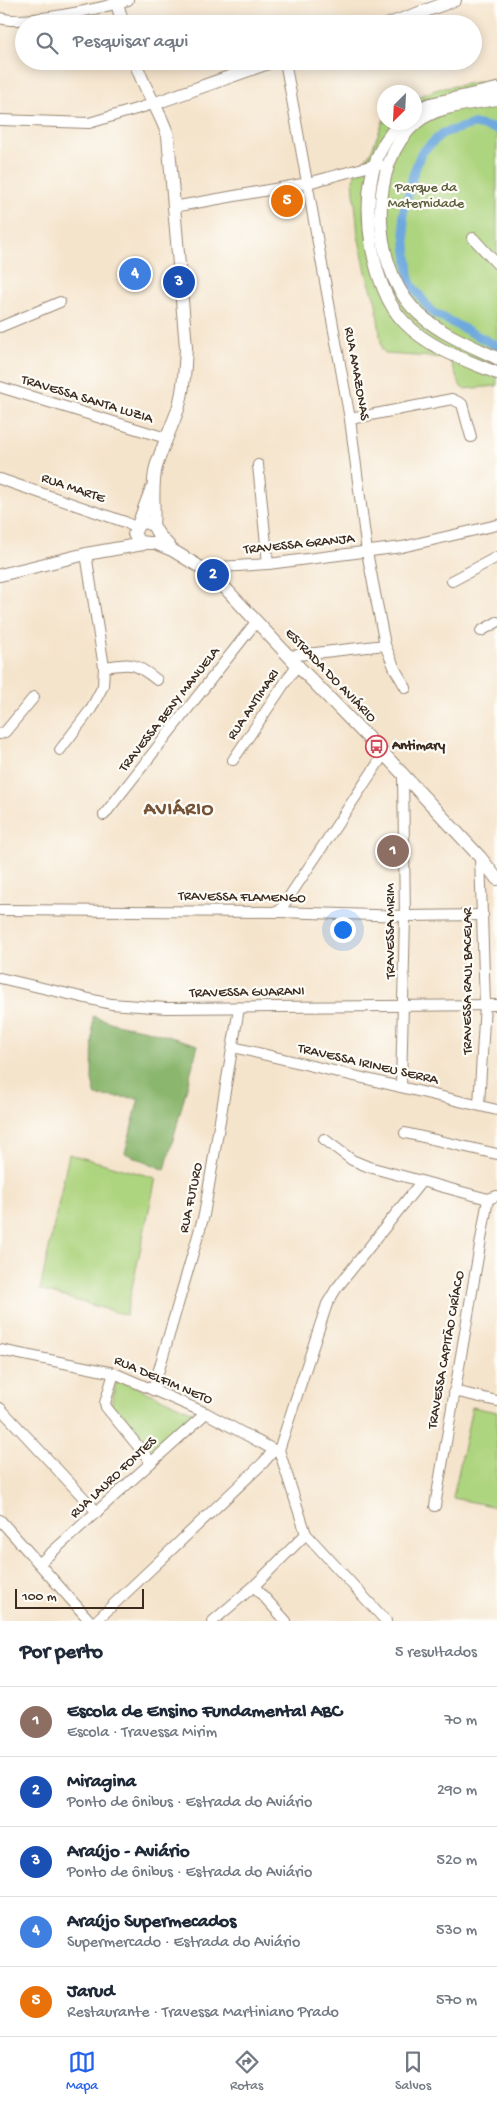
<!DOCTYPE html>
<html lang="pt">
<meta charset="utf-8">
<style>
body{margin:0;font-family:"Gochi Hand",sans-serif;background:#f6f6f7;color:#1f2937}
.compass{position:absolute;left:377px;top:85px;width:45px;height:45px;border-radius:50%;background:#fff;box-shadow:0 2px 12px #0003;rotate:204deg}
.scale{position:absolute;left:15px;bottom:12px;width:129px;box-sizing:border-box;padding-left:5px;border:2px solid #3b2a1e;border-top:0;font-size:14px;line-height:18px;white-space:nowrap;color:#3b2a1e;-webkit-text-stroke:4px #fdfcf7;paint-order:stroke}
.you{position:absolute;left:342px;top:929px;width:18px;height:18px;margin:-12px;border:4px solid #fff;border-radius:50%;background:#1a73e8;box-shadow:0 0 0 8px #1a73e833}
.badge{display:grid;place-items:center;width:32px;height:32px;border-radius:50%;background:#2563eb;color:#fff;font-size:16px;font-weight:700}
.pin{position:absolute;translate:-50% -50%;border:2px solid #fff;box-shadow:0 1px 5px #0006}
.list{margin:0;padding:0;list-style:none}
h2{display:flex;justify-content:space-between;align-items:center;height:65px;margin:0;padding:0 20px;font-size:21px}
h2 small{font-size:16px;font-weight:400;color:#747a83}
.list li{display:grid;grid-template-columns:32px 1fr auto;gap:15px;align-items:center;box-sizing:border-box;height:70px;padding:0 20px;border-top:1px solid #e0e1e3}
.list b{display:block;font-size:19px;white-space:nowrap}
.list p{margin:0;font-size:16px;white-space:nowrap;color:#747a83}
.list em{font-size:16px;font-style:normal;color:#747a83}
.icon{flex:none;width:28px;height:28px;fill:none;stroke:currentColor;stroke-width:2;stroke-linecap:round;stroke-linejoin:round}
.map{position:relative;flex:none;width:497px;height:1621px;overflow:hidden}
.search{position:absolute;background:#fff;box-shadow:0 2px 12px #0003;left:15px;right:15px;top:15px;height:55px;display:flex;align-items:center;gap:12px;box-sizing:border-box;padding:0 18px;border-radius:28px;color:#747a83;font-size:19px}
.sheet{height:415px;background:#fff}
nav{display:flex;justify-content:space-around;align-items:center;box-sizing:border-box;height:70px;border-top:1px solid #e0e1e3;background:#fff;font-size:14px;color:#747a83}
nav a{display:grid;justify-items:center;gap:2px}
nav .on{color:#2563eb}
.map>svg:first-child{display:block}
</style>
<div class="map">
<svg width="497" height="1621" viewBox="0 0 497 1621">
<rect width="100%" height="100%" fill="#fdfcf7"/>
<filter id="ink" filterUnits="userSpaceOnUse"><feTurbulence type="fractalNoise" baseFrequency=".02" numOctaves="2"/><feDisplacementMap in="SourceGraphic" scale="10" xChannelSelector="R" yChannelSelector="G"/><feConvolveMatrix kernelMatrix="1 2 1 2 8 2 1 2 1" color-interpolation-filters="sRGB"/></filter>
<filter id="wash" filterUnits="userSpaceOnUse"><feTurbulence type="fractalNoise" baseFrequency=".0096" numOctaves="4" result="noise"/><feDisplacementMap in="SourceGraphic" scale="20" xChannelSelector="R" yChannelSelector="G"/><feGaussianBlur stdDeviation="1.12" result="paint"/><feColorMatrix in="noise" values="0 0 0 0 0 0 0 0 0 0 0 0 0 0 0 0 0 1.4 0 .05"/><feComposite in="paint" operator="in"/></filter>
<g filter="url(#wash)">
<rect width="100%" height="100%" fill="#f5e4cc"/>
<g fill="#add47e" stroke="#747f4e">
<polygon points="497,79 497,386 464,389 461,387 450,361 444,358 387,354 382,350 376,303 367,276 358,235 353,180 356,172 371,152 384,119 384,122 414,122 415,98 438,89"/>
<polygon points="69,1154 156,1178 126,1315 40,1290"/>
<polygon points="117,1379 198,1414 151,1455 111,1405"/>
<polygon points="472,1407 497,1412 497,1507 453,1498"/>
</g>
<polygon fill="#8ab66d" stroke="#627046" points="93,1016 116,1024 147,1030 198,1045 165,1170 125,1153 139,1098 96,1096 92,1081"/>
<g fill="none" stroke-linecap="round" stroke-linejoin="round">
<polyline stroke="#6da8de" stroke-width="9" points="497,129 474,124 443,133 421,153 413,175 403,214 410,283 432,312 497,346"/>
</g>
</g>
<g filter="url(#ink)">
<g fill="none" stroke-linecap="round" stroke-linejoin="round">
<defs>
<g id="minor">
<path d="M0 18C22 26 103 8 128 0"/>
<polyline points="285,61 350,419 367,552 385,645 395,669 406,688"/>
<polyline points="0,120 89,123 153,104"/>
<polyline points="173,207 308,183 374,165 380,165"/>
<polyline points="473,238 497,264"/>
<polyline points="0,327 60,302"/>
<polyline points="0,387 166,438"/>
<polyline points="350,419 452,399 462,404 471,437"/>
<polyline points="258,465 268,564"/>
<polyline points="0,479 125,522 136,528"/>
<polyline points="205,568 268,564 402,547 497,525"/>
<polyline points="452,581 497,557"/>
<polyline points="481,631 497,622"/>
<polyline points="289,656 385,645"/>
<path d="M104 667C133 663 134 662 157 680"/>
<polyline points="0,734 5,732 34,697"/>
<polyline points="60,750 91,709 103,686 104,667 86,554"/>
<polyline points="233,760 297,665"/>
<polyline points="104,815 256,622"/>
<polyline points="0,910 279,912 405,916 483,915"/>
<polyline points="279,912 384,754"/>
<polyline points="0,978 111,1004 166,1008 497,1005"/>
<polyline points="233,1047 497,1110"/>
<polyline points="401,1087 405,916 403,775"/>
<polyline points="479,1105 485,1004 480,857"/>
<polyline points="405,1133 497,1154"/>
<polyline points="324,1139 352,1160 369,1167 488,1199 497,1196"/>
<polyline points="0,1350 114,1373 206,1413 274,1450 279,1450"/>
<polyline points="114,1373 105,1403 106,1407 151,1462"/>
<polyline points="153,1390 204,1215 239,1008"/>
<polyline points="454,1391 497,1401"/>
<polyline points="0,1408 97,1512"/>
<polyline points="279,1450 327,1304 336,1289 421,1182"/>
<polyline points="279,1450 306,1534 386,1621"/>
<polyline points="435,1506 488,1199"/>
<polyline points="0,1520 90,1621"/>
<polyline points="40,1563 206,1413"/>
<polyline points="254,1586 286,1621"/>
<polyline points="96,1621 263,1463 274,1450"/>
<polyline points="213,1621 254,1586 306,1534"/>
</g>
<g id="tertiary">
<polyline points="116,0 123,24"/>
<polyline points="389,24 455,0"/>
<path d="M135 61C143 88 160 110 168 136L186 347C185 367 184 390 178 409 171 429 162 447 156 467 151 487 155 505 153 525"/>
<path d="M497 99C471 104 438 105 417 122 367 163 372 262 412 307 435 332 468 344 497 358"/>
<polyline points="153,104 274,61"/>
<polyline points="414,111 430,104 497,89"/>
<path d="M401 122C389 134 380 148 375 164 360 208 372 289 404 322 429 348 465 360 497 373"/>
<polyline points="138,525 151,490"/>
<polyline points="148,543 139,542 134,534 138,525 144,522 153,525 158,534 169,546"/>
<polyline points="150,543 155,543 172,550 213,575 297,665 384,754 480,857 497,879"/>
<polyline points="0,575 86,554 143,544"/>
</g>
</defs>
<use href="#minor" stroke="#988775" stroke-width="12"/>
<use href="#tertiary" stroke="#988775" stroke-width="14"/>
<use href="#minor" stroke="#fff" stroke-width="10"/>
<use href="#tertiary" stroke="#fff" stroke-width="12"/>
</g>
</g>
<defs>
<symbol id="bus-ring" viewBox="-11 -11 22 22"><circle r="9.5" fill="#fdfcf7" stroke="#d1495b" stroke-width="1.5"/><path d="M-5-6H5V4H4V6H2V4H-2V6H-4V4H-5ZM-3.5-4V0h7V-4ZM-3.5 1.2v1.5H-2V1.2ZM2 1.2v1.5H3.5V1.2Z" fill="#d1495b"/></symbol>
</defs>
<g fill-rule="evenodd">
<use href="#bus-ring" x="364" y="734" width="25" height="25"/>
</g>
<g text-anchor="middle" dominant-baseline="central" stroke-width="4.5" stroke-linejoin="round" paint-order="stroke">
<g font-size="14" fill="#5d5d3b" stroke="#fdfcf7">
<text x="426" y="188">Parque da<tspan x="426" dy="16">Maternidade</tspan></text>
</g>
<g font-size="14" fill="#3b2a1e" stroke="#fdfcf7">
<text transform="translate(356 374) rotate(80)">RUA AMAZONAS</text>
<text transform="translate(87 400) rotate(17)">TRAVESSA SANTA LUZIA</text>
<text transform="translate(73 489) rotate(19)">RUA MARTE</text>
<text transform="translate(299 545) rotate(-6)">TRAVESSA GRANJA</text>
<text transform="translate(330 676) rotate(46)">ESTRADA DO AVIÁRIO</text>
<text transform="translate(254 705) rotate(-56)">RUA ANTIMARI</text>
<text transform="translate(170 710) rotate(-52)">TRAVESSA BENY MANUELA</text>
<text transform="translate(242 898) rotate(1)">TRAVESSA FLAMENGO</text>
<text transform="translate(391 931) rotate(-90)">TRAVESSA MIRIM</text>
<text transform="translate(468 981) rotate(-90)">TRAVESSA RAUL BACELAR</text>
<text transform="translate(247 993) rotate(-1)">TRAVESSA GUARANI</text>
<text transform="translate(368 1065) rotate(13)">TRAVESSA IRINEU SERRA</text>
<text transform="translate(192 1198) rotate(-78)">RUA FUTURO</text>
<text transform="translate(447 1350) rotate(-80)">TRAVESSA CAPITÃO CIRÍACO</text>
<text transform="translate(163 1381) rotate(23)">RUA DELFIM NETO</text>
<text transform="translate(114 1478) rotate(-43)">RUA LAURO FONTES</text>
</g>
<g font-size="14" font-weight="bold" fill="#3b2a1e" stroke="#fdfcf7" text-anchor="start">
<text x="392" y="746">Antimary</text>
</g>
<g font-size="19" font-weight="bold" letter-spacing="1" fill="#755337" stroke="#fdfcf7">
<text x="179" y="810">AVIÁRIO</text>
</g>
</g>
</svg>
<svg class="compass" viewBox="-18 -18 36 36"><path d="M0-13l5 13h-10z" fill="#e53935"/><path d="M0 13l5-13h-10z" fill="#747a83"/></svg>
<div class="scale">100 m</div>
<div class="you"></div>
<div class="pin badge" style="left:393px;top:851px;background:#8d6e63">1</div>
<div class="pin badge" style="left:213px;top:575px;background:#1a4fb4">2</div>
<div class="pin badge" style="left:179px;top:282px;background:#1a4fb4">3</div>
<div class="pin badge" style="left:135px;top:274px;background:#3f7fe0">4</div>
<div class="pin badge" style="left:287px;top:201px;background:#e8710a">5</div>
<div class="search"><svg class="icon" aria-label="search" viewBox="0 0 24 24"><circle cx="10" cy="10" r="6"/><path d="M15 15l6 6"/></svg>Pesquisar aqui</div>
</div>
<section class="sheet">
<h2>Por perto<small>5 resultados</small></h2>
<ul class="list">
<li><span class="badge" style="background:#8d6e63">1</span><div><b>Escola de Ensino Fundamental ABC</b><p>Escola · Travessa Mirim</p></div><em>70 m</em></li>
<li><span class="badge" style="background:#1a4fb4">2</span><div><b>Miragina</b><p>Ponto de ônibus · Estrada do Aviário</p></div><em>290 m</em></li>
<li><span class="badge" style="background:#1a4fb4">3</span><div><b>Araújo - Aviário</b><p>Ponto de ônibus · Estrada do Aviário</p></div><em>520 m</em></li>
<li><span class="badge" style="background:#3f7fe0">4</span><div><b>Araújo Supermecados</b><p>Supermercado · Estrada do Aviário</p></div><em>530 m</em></li>
<li><span class="badge" style="background:#e8710a">5</span><div><b>Jarud</b><p>Restaurante · Travessa Martiniano Prado</p></div><em>570 m</em></li>
</ul>
</section>
<nav>
<a class="on"><svg class="icon" aria-label="map" viewBox="0 0 24 24"><path d="M3 6l6-2 6 2 6-2v14l-6 2-6-2-6 2zM9 4v14M15 6v14"/></svg>Mapa</a>
<a><svg class="icon" aria-label="directions" viewBox="0 0 24 24"><path d="M12 3l9 9-9 9-9-9zM9 14v-3h6M13 9l2 2-2 2"/></svg>Rotas</a>
<a><svg class="icon" aria-label="saved" viewBox="0 0 24 24"><path d="M7 4h10v16l-5-4-5 4z"/></svg>Salvos</a>
</nav>
